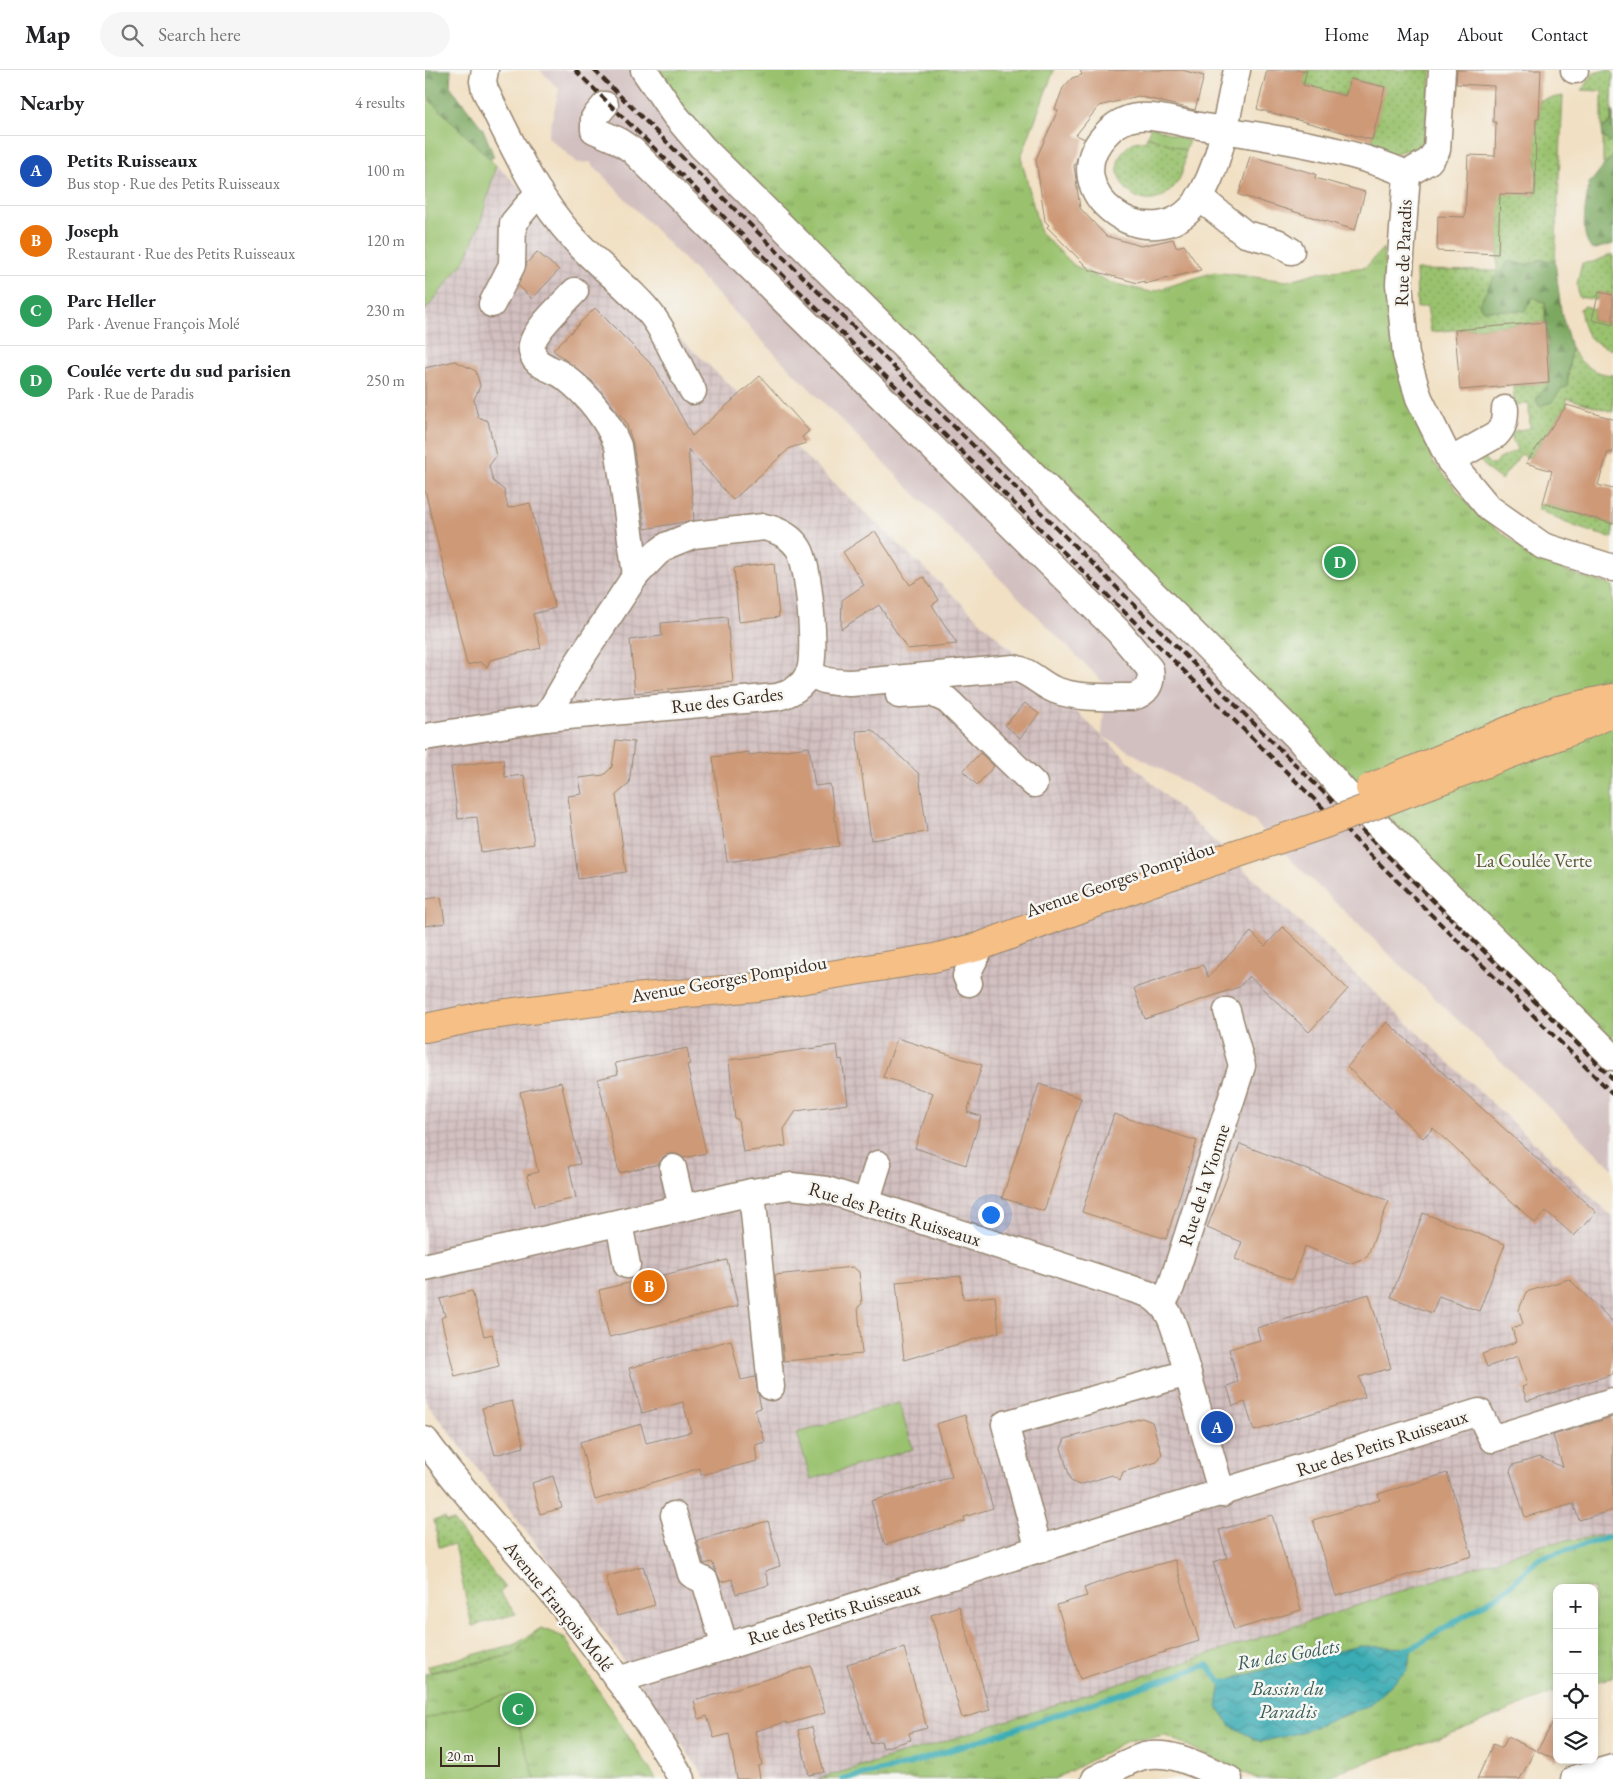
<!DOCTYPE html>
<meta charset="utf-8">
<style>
body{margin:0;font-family:"EB Garamond",serif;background:#f6f6f6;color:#202124}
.controls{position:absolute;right:15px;bottom:15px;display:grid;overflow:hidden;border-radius:10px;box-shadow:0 2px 8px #0003}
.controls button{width:45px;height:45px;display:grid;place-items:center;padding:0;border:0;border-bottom:1px solid #e0e0e0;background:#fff;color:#202124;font:25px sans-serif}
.scale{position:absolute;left:15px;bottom:12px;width:60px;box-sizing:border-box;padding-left:5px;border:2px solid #3b2a1e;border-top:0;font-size:14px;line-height:18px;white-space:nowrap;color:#3b2a1e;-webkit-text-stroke:4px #f6f6f2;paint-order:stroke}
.you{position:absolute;left:565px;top:1144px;width:18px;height:18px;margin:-12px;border:4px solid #fff;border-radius:50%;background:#1a73e8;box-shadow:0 0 0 8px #1a73e833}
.badge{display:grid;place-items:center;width:32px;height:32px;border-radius:50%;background:#c8321e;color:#fff;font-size:16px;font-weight:700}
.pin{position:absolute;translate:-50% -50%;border:2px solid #fff;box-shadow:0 1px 5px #0006}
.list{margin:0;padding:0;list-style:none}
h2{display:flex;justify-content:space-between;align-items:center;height:65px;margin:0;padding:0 20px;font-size:21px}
h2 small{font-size:16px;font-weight:400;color:#757577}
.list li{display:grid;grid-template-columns:32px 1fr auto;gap:15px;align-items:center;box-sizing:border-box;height:70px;padding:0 20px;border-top:1px solid #e0e0e0}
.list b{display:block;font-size:19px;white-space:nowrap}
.list p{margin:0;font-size:16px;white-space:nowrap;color:#757577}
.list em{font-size:16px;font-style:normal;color:#757577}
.icon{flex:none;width:28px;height:28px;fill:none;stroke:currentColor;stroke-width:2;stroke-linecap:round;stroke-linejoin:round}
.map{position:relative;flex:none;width:1188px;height:1709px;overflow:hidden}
header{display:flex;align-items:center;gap:30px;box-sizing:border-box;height:70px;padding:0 25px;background:#fff;border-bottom:1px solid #e0e0e0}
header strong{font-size:24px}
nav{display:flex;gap:28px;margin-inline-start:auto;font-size:18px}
.search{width:350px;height:45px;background:#f6f6f6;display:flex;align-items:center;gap:12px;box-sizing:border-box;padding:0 18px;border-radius:28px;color:#757577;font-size:19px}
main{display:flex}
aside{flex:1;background:#fff}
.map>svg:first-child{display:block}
</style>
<header>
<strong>Map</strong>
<div class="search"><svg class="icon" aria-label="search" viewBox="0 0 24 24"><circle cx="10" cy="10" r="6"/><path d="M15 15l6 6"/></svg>Search here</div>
<nav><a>Home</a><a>Map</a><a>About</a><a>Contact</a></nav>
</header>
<main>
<aside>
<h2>Nearby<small>4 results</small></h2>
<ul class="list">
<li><span class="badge" style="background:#1a4fb4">A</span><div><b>Petits Ruisseaux</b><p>Bus stop · Rue des Petits Ruisseaux</p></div><em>100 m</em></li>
<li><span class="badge" style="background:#e8710a">B</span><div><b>Joseph</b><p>Restaurant · Rue des Petits Ruisseaux</p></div><em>120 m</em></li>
<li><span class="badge" style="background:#2e9e5b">C</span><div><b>Parc Heller</b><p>Park · Avenue François Molé</p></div><em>230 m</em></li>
<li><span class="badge" style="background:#2e9e5b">D</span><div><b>Coulée verte du sud parisien</b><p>Park · Rue de Paradis</p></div><em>250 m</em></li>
</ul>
</aside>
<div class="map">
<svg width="1188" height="1709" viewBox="0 0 1188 1709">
<defs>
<pattern id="industrial-grid" width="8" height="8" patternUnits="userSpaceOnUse" patternTransform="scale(1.25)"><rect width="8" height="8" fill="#d2bfc0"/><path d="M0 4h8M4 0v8" fill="none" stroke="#b5a4a5"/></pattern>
<pattern id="grass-dots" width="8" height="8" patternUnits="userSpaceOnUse" patternTransform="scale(1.25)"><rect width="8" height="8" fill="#9ac26e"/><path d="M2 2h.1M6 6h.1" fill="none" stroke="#7f9e5a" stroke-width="1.8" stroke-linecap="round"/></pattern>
<pattern id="forest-firs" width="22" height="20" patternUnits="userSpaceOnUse" patternTransform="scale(1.25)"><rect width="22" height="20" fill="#7ba861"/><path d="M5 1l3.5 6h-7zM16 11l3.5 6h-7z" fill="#66894f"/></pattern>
<pattern id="park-tufts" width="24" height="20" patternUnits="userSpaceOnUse" patternTransform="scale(1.25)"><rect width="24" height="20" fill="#9ac26e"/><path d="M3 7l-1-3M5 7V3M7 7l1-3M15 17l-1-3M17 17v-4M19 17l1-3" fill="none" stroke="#7f9e5a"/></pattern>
<pattern id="water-waves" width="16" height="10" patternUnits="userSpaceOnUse" patternTransform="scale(1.25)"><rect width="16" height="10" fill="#3aacb4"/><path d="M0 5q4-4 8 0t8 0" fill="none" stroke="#328c92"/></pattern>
</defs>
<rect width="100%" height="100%" fill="#f6f6f2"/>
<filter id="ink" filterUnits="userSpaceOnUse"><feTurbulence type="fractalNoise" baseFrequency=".02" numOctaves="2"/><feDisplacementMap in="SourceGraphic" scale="10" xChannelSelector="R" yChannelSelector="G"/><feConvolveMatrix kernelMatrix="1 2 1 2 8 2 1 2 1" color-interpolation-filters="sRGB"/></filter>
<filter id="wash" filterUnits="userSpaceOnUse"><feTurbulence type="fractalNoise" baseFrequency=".0096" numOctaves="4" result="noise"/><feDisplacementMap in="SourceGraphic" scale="20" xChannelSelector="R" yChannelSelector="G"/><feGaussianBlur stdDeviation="1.12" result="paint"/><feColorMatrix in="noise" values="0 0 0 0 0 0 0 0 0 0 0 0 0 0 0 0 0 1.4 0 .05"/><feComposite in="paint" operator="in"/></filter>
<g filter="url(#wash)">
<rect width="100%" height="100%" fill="#f1e0c3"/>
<polygon fill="url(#industrial-grid)" points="71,95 1188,1147 1188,1464 1120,1474 511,1674 393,1709 281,1709 181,1565 0,1330 0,241 40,190 56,151"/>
<polygon fill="#d2bfc0" points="115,0 212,0 1188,977 1188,1099 868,792 829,751 677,666 681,615 356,290 165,92 153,93 123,67 134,19"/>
<g fill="url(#grass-dots)" stroke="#6a7646">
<path d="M882 0H1007L1000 60 995 81C982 79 973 81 962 88L947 70 959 17 926 9 920 26 907 22 903 28 893 22 891 18 877 14Z"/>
<polygon points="1180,0 1186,0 1188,5 1186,52 1177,58 1177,21 1157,20 1169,3"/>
<polygon points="1138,26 1130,191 1114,190 1102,195 1108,226 1120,233 1120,252 1006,262 1002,236 992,238 991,200 1072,201 1074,148 1056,123 1110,125 1112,112 1111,88 1109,88 1111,49 1114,49 1115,30"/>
<path d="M722 66 760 80C760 96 758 107 747 119 715 154 670 98 706 74 709 71 717 71 721 70Z"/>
<polygon points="1178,67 1185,72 1188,69 1188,87 1178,94"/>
<polygon points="1188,184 1188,225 1174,222 1171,230 1154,227 1152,214 1157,193 1168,192"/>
<path d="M1160 236 1170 239 1167 250 1188 255V280C1162 271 1160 265 1155 239Z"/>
<path d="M1146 278C1154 294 1170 304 1188 305V342L1142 328V335L1104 388 1096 384 1076 410 1062 399 1050 384 1059 381 1060 389 1066 395 1070 394 1072 390 1092 380 1086 366 1089 361 1105 358 1104 334 1089 335 1088 316 1124 313 1137 318 1142 317Z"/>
<path d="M1118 433 1188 454V468C1161 461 1136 453 1112 438Z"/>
<polygon points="20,1448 21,1451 28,1451 80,1518 75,1523 91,1544 47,1556 29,1475 14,1477 9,1450"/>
<polygon points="116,1558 87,1585 5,1602 3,1596 91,1574"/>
</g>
<g fill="url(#forest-firs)" stroke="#5b6940">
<polygon points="0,0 26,0 25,16 58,59 69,87 55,93 0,27"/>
<polygon points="1188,41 1188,69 1185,72 1178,67 1177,58 1186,52"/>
<path d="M1188 87V174L1167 180C1153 163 1162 133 1164 113 1174 104 1177 94 1188 87Z"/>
<polygon points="1114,190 1130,191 1136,241 1146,278 1142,317 1137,318 1127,332 1114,336 1111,329 1124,313 1120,233 1108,227 1100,241 1058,240 1054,235 1066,212 1084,191 1102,195"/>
</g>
<g fill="url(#park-tufts)" stroke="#6a7646">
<polygon points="212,0 629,0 596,87 615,162 650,196 687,213 726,222 789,202 862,211 890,203 941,197 958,178 974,300 1008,391 1049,441 1101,481 1142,502 1188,516 1188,977"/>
<polygon points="1188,1464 1188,1608 1169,1612 1169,1518 1132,1518 1132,1621 1020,1666 915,1701 900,1709 833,1709 742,1666 702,1671 630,1709 393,1709 511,1674 1120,1474"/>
<polygon points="116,1558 139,1567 231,1709 0,1709 0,1604 87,1585"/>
</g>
<g fill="#9ac26e" stroke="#6a7646">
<polygon points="0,26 71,95 56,151 40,190 0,241"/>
<polygon points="726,56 764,71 760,80 722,66"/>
<polygon points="474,1333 488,1379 386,1409 372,1363"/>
<polygon points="84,1624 110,1709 0,1709 0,1649"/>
</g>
<polygon fill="url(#water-waves)" stroke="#3a6b69" points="934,1576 987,1578 982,1600 943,1636 874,1663 836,1672 806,1656 792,1636 796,1612 867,1592"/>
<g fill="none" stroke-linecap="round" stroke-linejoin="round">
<g stroke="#3aacb4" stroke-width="6">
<polyline points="979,1580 987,1578 1077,1523 1113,1489 1188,1466"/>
<polyline points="417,1709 475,1697 782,1595 796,1612 802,1611"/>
</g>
</g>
<g id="blocks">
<g fill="#cd9977">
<polygon points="655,0 757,0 779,6 770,40 713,26 674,36 651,65 660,69 649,96 655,138 681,166 716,176 748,169 751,177 759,175 776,200 719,214 719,211 713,213 665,200 622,157 624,155 620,151 611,89 633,40 630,39 638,18 647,8 657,5"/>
<polygon points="842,0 882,0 878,15 920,26 925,9 960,17 947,70 832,39"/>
<polygon points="1032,0 1116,0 1114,49 1111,49 1110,125 1075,124 1073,184 1012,181 1013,146 1040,147 1043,85 1070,86 1071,52 1068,52 1069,16 1031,14"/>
<polygon points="825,86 891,104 890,108 940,122 930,160 814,125"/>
<polygon points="112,182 134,200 107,229 93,215 102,193"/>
<polygon points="1174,222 1188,225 1188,255 1167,250"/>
<polygon points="170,238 230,298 267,366 335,306 384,361 377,367 381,373 365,378 308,430 263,379 269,450 220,459 208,374 201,352 167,311 128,280"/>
<polygon points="1120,252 1124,313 1035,320 1030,260"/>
<polygon points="30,291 51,301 55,316 49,330 53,347 63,351 71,386 64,396 68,411 79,420 83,438 105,433 130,538 108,544 116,578 65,590 62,597 55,592 42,595 0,420 0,298"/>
<polygon points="1142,335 1188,349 1188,383 1183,382 1173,415 1188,419 1188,454 1118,433 1127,401 1101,393"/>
<polygon points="450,461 485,515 499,507 514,530 507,535 532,574 482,579 454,535 416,559 417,530 439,515 418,482"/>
<polygon points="349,493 354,547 314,552 309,498"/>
<polygon points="302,547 308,612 210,623 205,570 237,566 236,553"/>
<polygon points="600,633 614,644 595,668 580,655"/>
<polygon points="447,660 494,704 502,762 446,770 431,661"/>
<polygon points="191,670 209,672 204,714 191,725 201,802 153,809 143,726 157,724 154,708 179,705 187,697"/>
<polygon points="384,677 390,716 405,714 414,776 302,792 288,687 324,682 324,685"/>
<polygon points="555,683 569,696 552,715 538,701"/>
<polygon points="78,689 80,707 99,705 109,774 56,782 52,747 33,749 26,697"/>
<polygon points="16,827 20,853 0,856 0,829"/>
<polygon points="858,857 923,919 884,962 824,906 814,917 720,949 709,918 778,895 783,907 826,862 840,876"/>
<polygon points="962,952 1171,1142 1149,1166 1121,1141 1110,1153 1008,1058 998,1068 922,997"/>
<polygon points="472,968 557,995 542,1042 556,1046 541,1095 490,1078 508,1023 458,1007"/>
<polygon points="412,975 414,990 417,989 423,1034 371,1041 359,1059 361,1076 318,1082 313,1049 310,1049 304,990"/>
<polygon points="262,978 265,994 262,995 281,1083 259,1088 252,1084 244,1084 238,1087 234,1094 194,1103 173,1009 193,1004 190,993"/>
<polygon points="136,1012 155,1094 144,1096 151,1128 109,1137 102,1105 113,1102 95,1022"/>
<polygon points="614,1014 656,1028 619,1141 577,1128"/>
<polygon points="689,1044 772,1071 741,1169 657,1142"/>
<polygon points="815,1074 964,1131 942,1187 924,1194 880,1176 867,1210 810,1189 817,1172 782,1158"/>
<polygon points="998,1143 1080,1174 1054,1241 1014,1226 1007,1243 966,1227"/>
<polygon points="302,1190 313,1236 184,1267 174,1220"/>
<polygon points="428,1197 434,1202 437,1234 433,1237 437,1284 359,1291 350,1205"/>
<polygon points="536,1206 538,1229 570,1226 574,1262 479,1290 471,1212"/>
<polygon points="1144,1209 1188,1252 1188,1304 1102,1331 1097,1317 1102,1315 1093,1286 1062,1297 1057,1284 1091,1272 1087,1258 1098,1254 1094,1240 1101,1222"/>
<polygon points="47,1221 59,1266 67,1264 74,1296 30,1307 16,1248 20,1246 15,1229"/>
<polygon points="944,1224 966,1298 934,1307 940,1327 829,1361 820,1332 808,1336 802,1316 813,1312 804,1279 835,1270 832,1258"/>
<polygon points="306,1270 316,1310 330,1307 336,1338 330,1340 340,1372 330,1375 332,1391 276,1405 275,1398 170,1430 155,1372 216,1354 221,1373 266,1362 258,1332 217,1343 204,1298"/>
<polygon points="87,1331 99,1377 70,1385 57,1338"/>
<polygon points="540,1345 568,1438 539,1447 540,1451 460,1475 446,1431 527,1407 511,1354"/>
<polygon points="1188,1347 1188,1440 1154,1450 1148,1433 1100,1447 1085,1401 1088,1395 1114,1387 1138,1397 1128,1365"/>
<polygon points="717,1348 727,1352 737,1384 732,1392 698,1402 695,1410 687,1405 654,1415 646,1411 636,1378 640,1369"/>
<polygon points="1022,1403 1047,1486 911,1526 888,1450 955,1430 953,1424"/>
<polygon points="128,1406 137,1438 115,1444 107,1413"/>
<polygon points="847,1445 876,1540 809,1560 788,1492 802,1488 794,1460"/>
<polygon points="343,1451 355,1496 340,1501 344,1515 311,1524 307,1509 296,1512 287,1492 279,1494 272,1470"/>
<polygon points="750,1490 774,1571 655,1609 632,1535 662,1526 659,1518 700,1503"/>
<polygon points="218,1496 230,1535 192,1546 181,1507"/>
<polygon points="534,1536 565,1640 537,1648 506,1545"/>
<polygon points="479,1578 502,1658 484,1663 486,1670 458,1678 456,1671 446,1674 422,1594"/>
<polygon points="386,1596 400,1643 362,1654 361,1652 330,1661 337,1695 333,1696 335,1709 312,1709 304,1664 289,1668 282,1646 274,1649 269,1631"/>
<polygon points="1132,1645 1132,1691 1112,1681"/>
<polygon points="387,1657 399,1702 384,1705 373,1660"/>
<polygon points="1083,1667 1110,1680 1095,1709 1052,1709 1068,1674 1077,1678"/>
</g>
</g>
</g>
<g filter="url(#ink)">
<use href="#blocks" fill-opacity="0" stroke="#968570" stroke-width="1"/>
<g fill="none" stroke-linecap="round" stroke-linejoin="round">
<defs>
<g id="minor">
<path d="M60 0 58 11 60 20C86 72 110 127 150 170 174 197 206 218 228 247 245 270 253 297 268 321"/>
<polyline points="219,0 249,44 277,77 706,501 872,667 919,721 1188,987"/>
<path d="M812 0C802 42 797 93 773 130 728 195 626 121 681 64 689 55 701 48 713 47 732 45 751 52 769 55 838 67 918 76 982 104L974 214 981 285 994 328 1025 391 1064 438 1118 476 1188 498"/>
<polyline points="1149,0 1150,0"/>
<path d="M180 35 169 48V60L192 70 207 80 693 561 725 599C728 614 721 624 707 627 682 627 654 629 630 620 615 614 605 601 589 598L426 613C409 612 398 613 385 602"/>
<polyline points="982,104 1004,91 1012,80 1017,0"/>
<polyline points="774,127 820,164 852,172 866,181"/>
<path d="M150 221C139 233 109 260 107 275 106 279 108 286 110 289 117 298 131 300 140 307 163 325 182 349 193 376L211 505"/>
<polyline points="67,234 87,195 88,153 114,122"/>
<path d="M1025 391 1071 365C1079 357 1080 350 1080 339"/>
<path d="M339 457C353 460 366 466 374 479 384 495 392 586 384 603 378 616 366 624 352 627L121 648 152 594 211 505 232 483 243 475 268 465Z"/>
<polyline points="474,625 507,623 522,630 609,714"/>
<polyline points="0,667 121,648"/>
<polyline points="544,913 541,906 556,876"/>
<polyline points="248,1098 257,1138"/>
<polyline points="327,1122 346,1317"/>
<polyline points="441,1133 453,1094"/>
<polyline points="194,1153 202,1195"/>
<path d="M0 1197 327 1122 366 1116 402 1120 723 1224C744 1237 747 1249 754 1273L797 1424"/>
<polyline points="738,1233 746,1217 817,996 802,941"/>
<path d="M0 1370C43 1430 95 1482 141 1540 184 1593 222 1650 257 1709"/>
<polyline points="249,1445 266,1504 280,1511 300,1577"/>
<polyline points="614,1480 580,1354 763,1303"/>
<polyline points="193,1610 1054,1342 1067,1369 1188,1331"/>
<path d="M670 1709C685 1702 703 1690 719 1686 749 1680 778 1698 804 1709"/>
<polyline points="1149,1709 1188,1698"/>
</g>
<g id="major">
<polyline points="1133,640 1188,628"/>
<polyline points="1141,663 1188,643"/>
<polyline points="0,958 58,946 185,930 332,917 509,888 556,876 727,812"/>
</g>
</defs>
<use href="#minor" stroke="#968570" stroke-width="29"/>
<use href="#major" stroke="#968570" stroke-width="30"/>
<use href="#minor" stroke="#fff" stroke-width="26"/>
<use href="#major" stroke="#f5bf86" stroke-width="28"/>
<g stroke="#3b2a1e" stroke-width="4" stroke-dasharray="8 4" stroke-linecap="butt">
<polyline points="150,0 1188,1024"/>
<polyline points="169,0 1188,1009"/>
</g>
<defs>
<g id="major-bridge">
<polyline points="945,718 1133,640"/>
<polyline points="727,812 900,754 1141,663"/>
</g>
</defs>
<use href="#major-bridge" stroke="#968570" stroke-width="30" stroke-linecap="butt"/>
<use href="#major-bridge" stroke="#f5bf86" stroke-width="28"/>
</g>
</g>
<g text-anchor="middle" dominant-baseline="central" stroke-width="5" stroke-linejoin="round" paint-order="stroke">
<g font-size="19" fill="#3b2a1e" stroke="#f6f6f2">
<text transform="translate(978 183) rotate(-88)">Rue de Paradis</text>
<text transform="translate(302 630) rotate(-7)">Rue des Gardes</text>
<text transform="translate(695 809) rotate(-19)">Avenue Georges Pompidou</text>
<text transform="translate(304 909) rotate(-10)">Avenue Georges Pompidou</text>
<text transform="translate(779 1115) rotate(-72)">Rue de la Viorme</text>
<text transform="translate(470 1144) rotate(17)">Rue des Petits Ruisseaux</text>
<text transform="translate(957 1373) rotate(-18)">Rue des Petits Ruisseaux</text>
<text transform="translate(134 1536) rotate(51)">Avenue François Molé</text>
<text transform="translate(409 1543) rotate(-17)">Rue des Petits Ruisseaux</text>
</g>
<g font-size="19" fill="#585836" stroke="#f6f6f2">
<text x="1109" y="790">La Coulée Verte</text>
</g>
<g font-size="20" font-style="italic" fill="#3b5e5a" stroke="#f6f6f2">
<text transform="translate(863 1584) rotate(-10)">Ru des Godets</text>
<text x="863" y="1618">Bassin du<tspan x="863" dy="23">Paradis</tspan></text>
</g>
</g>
</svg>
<div class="controls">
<button>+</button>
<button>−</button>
<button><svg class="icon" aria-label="locate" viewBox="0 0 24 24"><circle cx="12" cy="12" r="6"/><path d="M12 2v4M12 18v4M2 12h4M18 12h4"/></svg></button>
<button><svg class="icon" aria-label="layers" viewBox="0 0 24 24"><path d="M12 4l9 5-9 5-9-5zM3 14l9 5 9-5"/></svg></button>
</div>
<div class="scale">20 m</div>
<div class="you"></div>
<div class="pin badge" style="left:792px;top:1357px;background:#1a4fb4">A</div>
<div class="pin badge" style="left:224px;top:1216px;background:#e8710a">B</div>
<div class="pin badge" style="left:93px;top:1639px;background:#2e9e5b">C</div>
<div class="pin badge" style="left:915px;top:492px;background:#2e9e5b">D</div>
</div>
</main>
